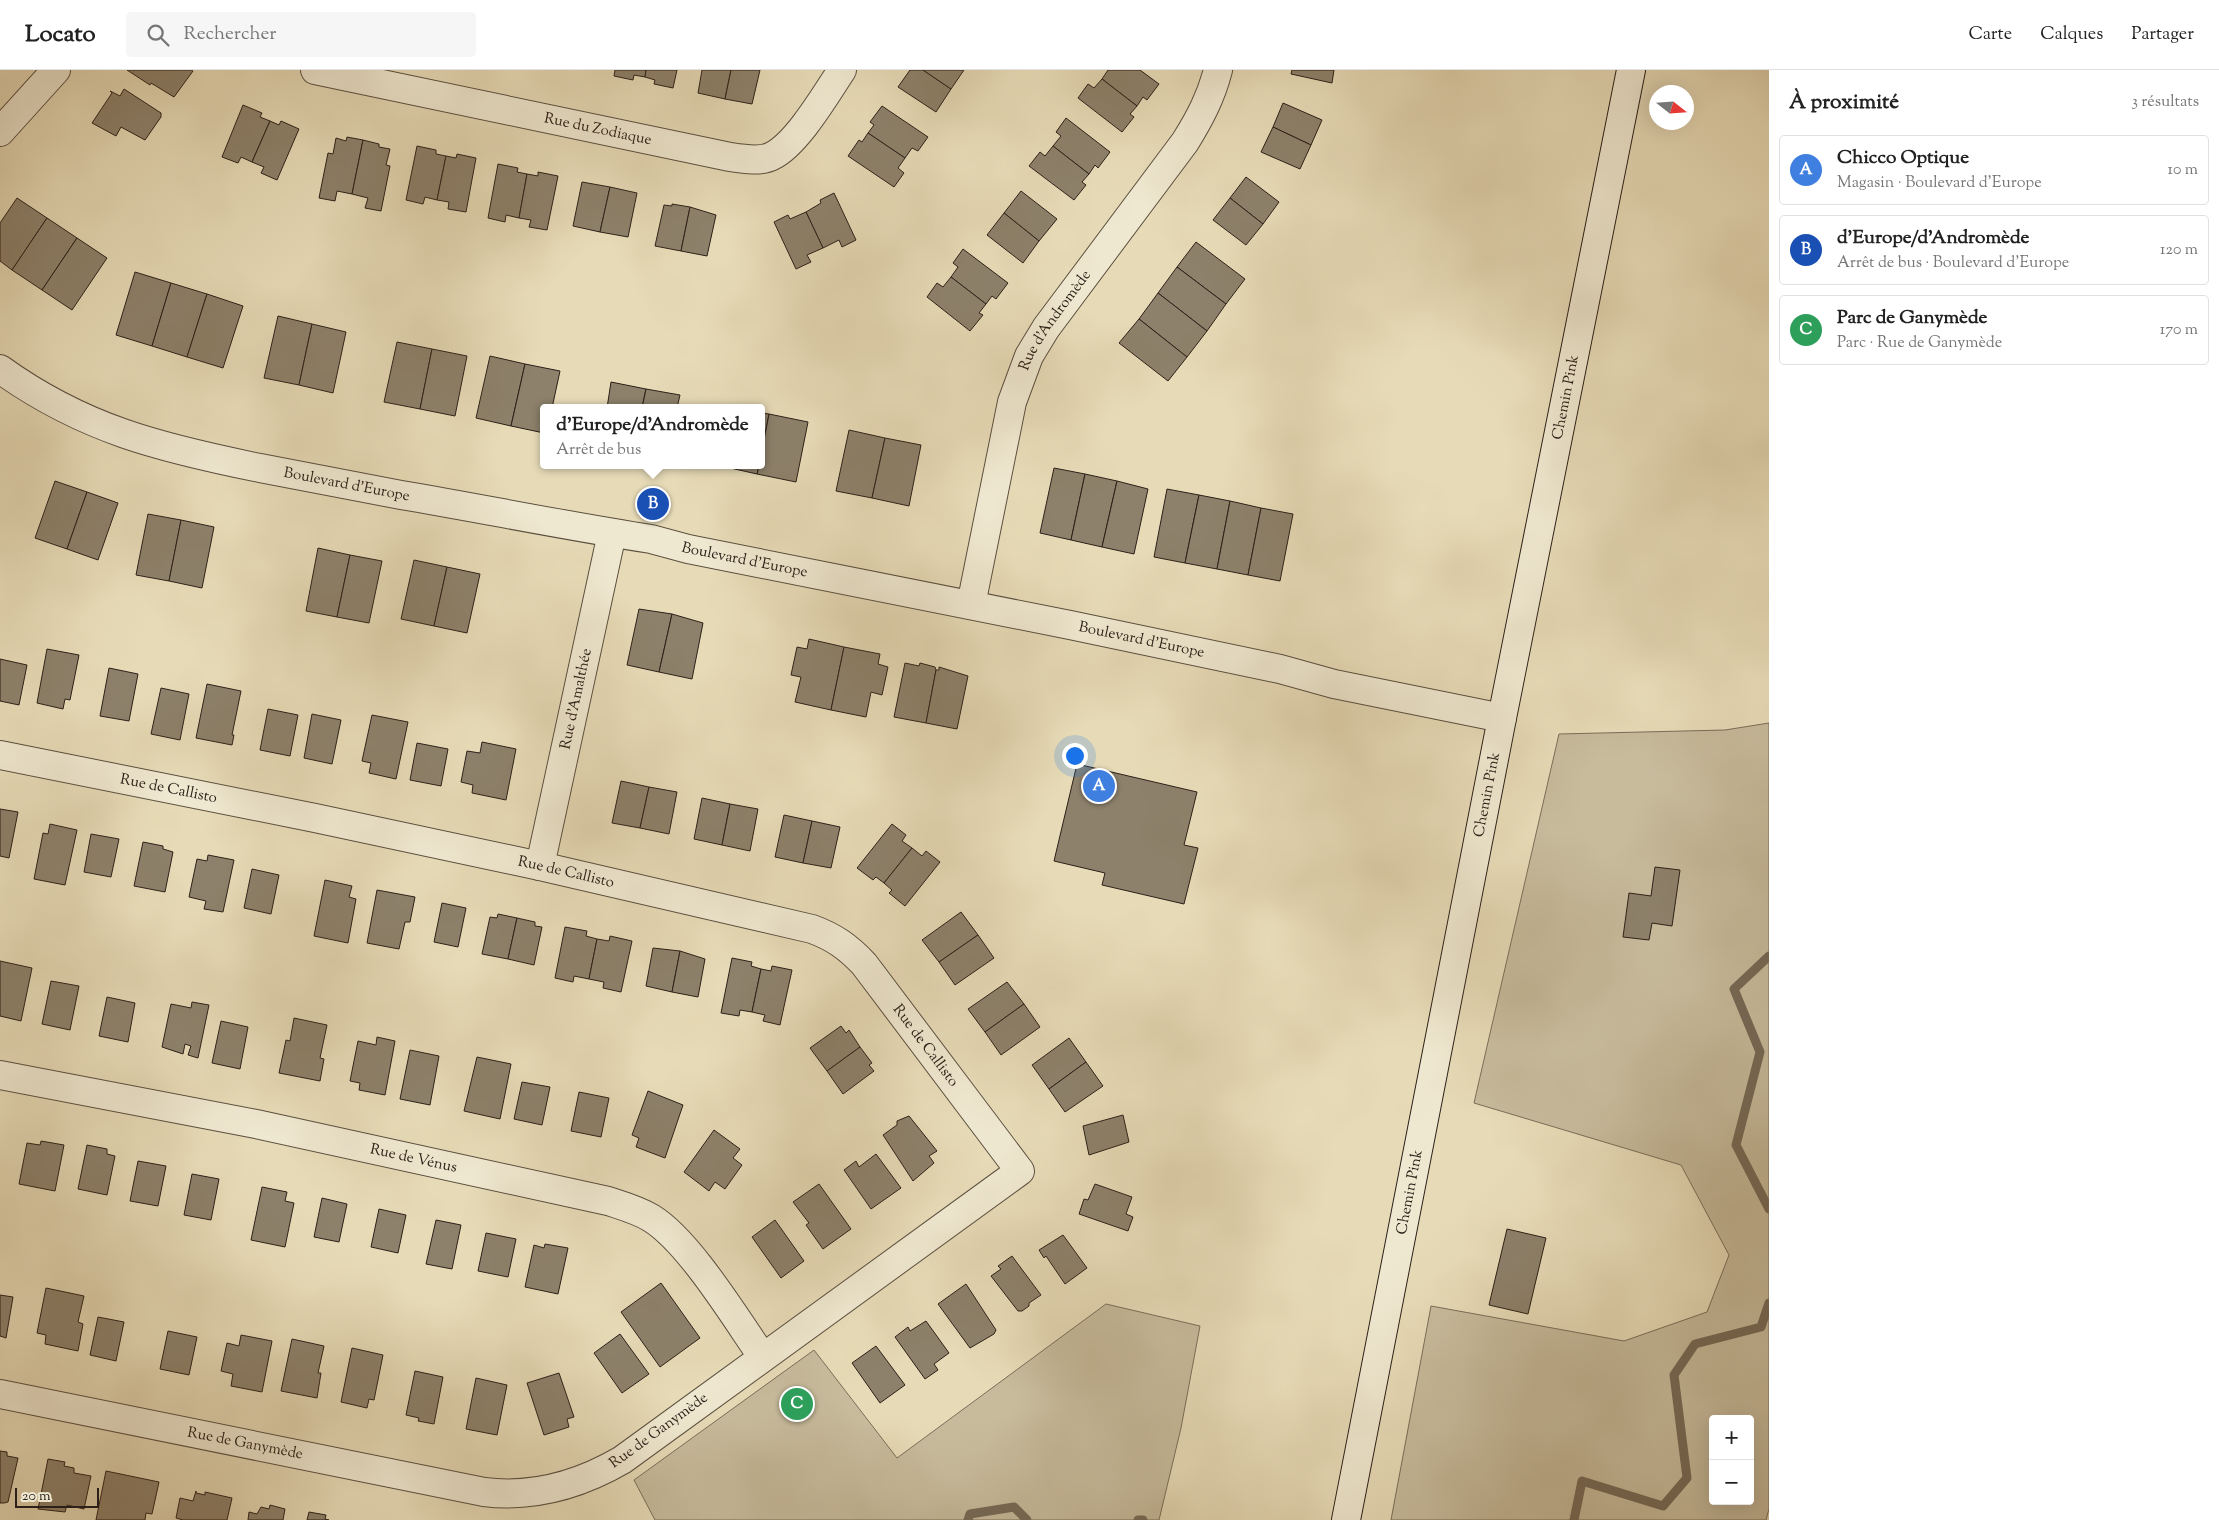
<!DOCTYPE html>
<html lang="fr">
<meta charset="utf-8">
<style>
body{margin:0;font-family:"Sorts Mill Goudy",serif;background:#f6f6f6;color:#222}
.controls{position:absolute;right:15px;bottom:15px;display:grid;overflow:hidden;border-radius:5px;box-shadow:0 5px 20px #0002}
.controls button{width:45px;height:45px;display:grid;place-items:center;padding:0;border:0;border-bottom:1px solid #e0e0e0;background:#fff;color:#222;font:25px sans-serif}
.compass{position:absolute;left:1649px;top:15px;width:45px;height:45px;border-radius:50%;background:#fff;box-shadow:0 5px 20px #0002;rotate:107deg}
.scale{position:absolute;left:15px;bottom:12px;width:84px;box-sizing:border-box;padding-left:5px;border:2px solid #2c2019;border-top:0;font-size:14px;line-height:18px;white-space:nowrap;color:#2c2019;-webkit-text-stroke:4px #efe8d0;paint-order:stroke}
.you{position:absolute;left:1074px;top:685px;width:18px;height:18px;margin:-12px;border:4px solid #fff;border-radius:50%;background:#1a73e8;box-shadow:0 0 0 8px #1a73e833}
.badge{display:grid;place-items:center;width:32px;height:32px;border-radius:50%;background:#b45309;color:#fff;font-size:16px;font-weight:700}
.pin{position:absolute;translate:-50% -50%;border:2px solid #fff;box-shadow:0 1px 5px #0006}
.popup{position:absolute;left:540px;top:334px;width:225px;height:65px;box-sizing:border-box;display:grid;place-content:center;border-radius:5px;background:#fff;filter:drop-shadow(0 1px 4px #0005);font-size:16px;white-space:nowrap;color:#767676}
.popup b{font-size:19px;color:#222}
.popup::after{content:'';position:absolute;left:50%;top:100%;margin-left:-10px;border:10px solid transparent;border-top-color:#fff}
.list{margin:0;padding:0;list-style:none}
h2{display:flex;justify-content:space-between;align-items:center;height:65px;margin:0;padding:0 20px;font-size:21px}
h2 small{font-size:16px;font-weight:400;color:#767676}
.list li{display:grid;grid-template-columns:32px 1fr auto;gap:15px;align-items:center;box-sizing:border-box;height:70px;margin:0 10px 10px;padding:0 10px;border:1px solid #e0e0e0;border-radius:5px}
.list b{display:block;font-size:19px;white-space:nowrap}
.list p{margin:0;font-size:16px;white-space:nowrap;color:#767676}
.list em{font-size:16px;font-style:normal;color:#767676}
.icon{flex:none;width:28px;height:28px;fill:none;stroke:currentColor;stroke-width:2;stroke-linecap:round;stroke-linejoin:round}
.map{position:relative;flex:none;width:1769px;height:1450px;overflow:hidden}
header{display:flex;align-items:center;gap:30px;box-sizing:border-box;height:70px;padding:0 25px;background:#fff;border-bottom:1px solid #e0e0e0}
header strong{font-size:24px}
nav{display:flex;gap:28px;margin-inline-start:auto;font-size:18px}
.search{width:350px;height:45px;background:#f6f6f6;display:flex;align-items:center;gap:12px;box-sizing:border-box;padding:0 18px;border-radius:5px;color:#767676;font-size:19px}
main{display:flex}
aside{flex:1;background:#fff}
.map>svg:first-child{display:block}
</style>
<header>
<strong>Locato</strong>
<div class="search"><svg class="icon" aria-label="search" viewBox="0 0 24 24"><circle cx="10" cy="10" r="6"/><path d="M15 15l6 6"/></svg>Rechercher</div>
<nav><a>Carte</a><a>Calques</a><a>Partager</a></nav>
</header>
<main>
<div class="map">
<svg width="1769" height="1450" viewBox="0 0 1769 1450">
<rect width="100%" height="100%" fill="#e7dbb7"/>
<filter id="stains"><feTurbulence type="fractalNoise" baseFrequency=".004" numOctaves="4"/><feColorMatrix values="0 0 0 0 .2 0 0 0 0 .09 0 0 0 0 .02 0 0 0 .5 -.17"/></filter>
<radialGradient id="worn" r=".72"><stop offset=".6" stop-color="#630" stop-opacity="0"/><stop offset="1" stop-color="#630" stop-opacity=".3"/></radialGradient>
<g fill="#c7bb9c" stroke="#7a6e5a" fill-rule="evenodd">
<path d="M1769 653V1439L1766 1450H1391L1431 1236 1624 1271 1707 1242 1729 1185 1681 1095 1474 1033 1559 664 1725 660ZM1713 1349H1750V1431H1713Z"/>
<polygon points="1106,1234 1200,1256 1181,1358 1159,1450 655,1450 634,1410 814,1280 897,1388"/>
</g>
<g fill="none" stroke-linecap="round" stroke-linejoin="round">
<g stroke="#766a57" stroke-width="9">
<polyline points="1769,886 1734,919 1760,982 1736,1075 1769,1139"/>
<polyline points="968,1450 970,1444 1014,1437 1027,1450"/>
<polyline points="1138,1450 1143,1450"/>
<polyline points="1574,1450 1582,1411 1663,1436 1687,1408 1674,1305 1695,1274 1761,1257 1769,1233"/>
</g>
</g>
<g fill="#8d816b" stroke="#2c2019">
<polygon points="127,0 191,0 193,1 174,27 151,13 150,15"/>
<polygon points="615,0 646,0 645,7 634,5 633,10 614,6"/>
<polygon points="646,0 677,0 673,18 654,14 655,10 645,7"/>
<polygon points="702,0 731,0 725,29 698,23"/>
<polygon points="731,0 760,0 752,34 725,29"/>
<polygon points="910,0 923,0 951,19 936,42 898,17"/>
<polygon points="923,0 964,0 951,19"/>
<polygon points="1108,0 1140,0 1159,14 1147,30 1143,27 1137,36 1102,9"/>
<polygon points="1292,0 1334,0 1332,13 1291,4"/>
<polygon points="1102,9 1137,36 1130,44 1134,47 1122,62 1078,28 1088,14 1094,18"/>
<polygon points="124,19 161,43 161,47 145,70 121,57 116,66 92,53 112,23 110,21 120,26"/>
<polygon points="1283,33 1322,50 1311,75 1273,57"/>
<polygon points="243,35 262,43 260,47 270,51 252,92 241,87 238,93 222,87"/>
<polygon points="882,36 928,67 918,81 912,78 905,88 868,63 874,55 870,52"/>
<polygon points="1066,48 1110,82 1098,98 1095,95 1089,104 1053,76 1061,66 1056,62"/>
<polygon points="270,51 279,55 281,51 299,59 277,110 261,103 264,97 252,92"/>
<polygon points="1273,57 1311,75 1300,99 1261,82"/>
<polygon points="868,63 905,88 898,98 904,103 894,117 848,86 859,70 862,72"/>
<polygon points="347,67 363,70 352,124 337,121 335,131 319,128 328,83 333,84 336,68 346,71"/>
<polygon points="363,70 379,74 379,77 390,79 386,95 390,96 381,141 365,138 368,128 352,124"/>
<polygon points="417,76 436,80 436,84 446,86 437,130 425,127 423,134 406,130"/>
<polygon points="1053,76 1089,104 1082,112 1086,115 1074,130 1029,96 1040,82 1045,86"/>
<polygon points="457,84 476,88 466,142 448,139 449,132 437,130 446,86 456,88"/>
<polygon points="498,94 518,98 517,102 527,104 519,148 506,145 505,152 488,148"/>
<polygon points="538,102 558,106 547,160 529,157 531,150 519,148 527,104 538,106"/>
<polygon points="1246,107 1279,132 1263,154 1230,128"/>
<polygon points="582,112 610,117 600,162 573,156"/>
<polygon points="610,117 637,123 628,167 600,162"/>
<polygon points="1021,121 1057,149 1039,171 1004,143"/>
<polygon points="834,123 856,170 842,177 839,170 823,178 806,142 821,133 820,130"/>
<polygon points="17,128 47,148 12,200 0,191 0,153"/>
<polygon points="1230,128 1263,154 1246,175 1213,150"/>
<polygon points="672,134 690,137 681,181 655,176 664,135 672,136"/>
<polygon points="690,137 716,145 707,186 681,181"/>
<polygon points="806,142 823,178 807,185 811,192 796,199 774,152 788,145 790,149"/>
<polygon points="1004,143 1039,171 1023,193 987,165"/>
<polygon points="47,148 77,168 42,220 12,200"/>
<polygon points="77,168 107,188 72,240 42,220"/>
<polygon points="1196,172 1245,209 1226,234 1177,197"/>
<polygon points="963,179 1008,213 996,229 992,226 986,234 951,207 958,197 953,193"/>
<polygon points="1177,197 1226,234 1207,261 1158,223"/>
<polygon points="135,202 171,213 152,276 116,265"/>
<polygon points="951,207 986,234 979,243 983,245 970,261 927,227 937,213 943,217"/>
<polygon points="171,213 207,224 187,287 152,276"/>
<polygon points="1158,223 1207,261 1187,287 1139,249"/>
<polygon points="207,224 243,236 223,298 187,287"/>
<polygon points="278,246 312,254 299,315 264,308"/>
<polygon points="1139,249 1187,287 1168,311 1119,273"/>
<polygon points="312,254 346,262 333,323 299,315"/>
<polygon points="397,272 432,279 420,339 384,332"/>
<polygon points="432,279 467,286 455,346 420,339"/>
<polygon points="490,286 525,294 511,356 476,348"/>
<polygon points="525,294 560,301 552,338 544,338 544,363 511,356"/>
<polygon points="611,312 646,319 642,338 607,338"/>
<polygon points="646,319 680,325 677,338 642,338"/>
<polygon points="762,343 769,344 762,380"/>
<polygon points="769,344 808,352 796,412 757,404 759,395 762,395 762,380"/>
<polygon points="849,360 885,368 872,428 836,421"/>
<polygon points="885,368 921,375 909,436 872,428"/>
<polygon points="717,395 759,395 757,404"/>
<polygon points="1054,398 1085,404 1071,470 1040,463"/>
<polygon points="1085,404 1117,411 1102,477 1071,470"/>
<polygon points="55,411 87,422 67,479 35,468"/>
<polygon points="1117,411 1148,419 1134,484 1102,477"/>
<polygon points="1167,419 1199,425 1185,493 1154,487"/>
<polygon points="87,422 118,433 98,490 67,479"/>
<polygon points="1199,425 1230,431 1217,499 1185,493"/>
<polygon points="1230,431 1261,438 1248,505 1217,499"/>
<polygon points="1261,438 1293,444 1280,511 1248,505"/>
<polygon points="148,444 181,450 169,511 136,505"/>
<polygon points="181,450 214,457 202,518 169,511"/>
<polygon points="318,478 350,485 337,547 306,541"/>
<polygon points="350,485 382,491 369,553 337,547"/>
<polygon points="414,490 447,497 434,556 401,549"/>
<polygon points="447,497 480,504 467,563 434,556"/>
<polygon points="639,539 672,544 659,602 627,595"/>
<polygon points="672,544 703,553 692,609 659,602"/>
<polygon points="809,569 844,577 831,640 795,632 801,607 791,605 797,577 807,579"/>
<polygon points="844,577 880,584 878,594 888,597 882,625 871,622 866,647 831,640"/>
<polygon points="47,579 79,585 70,630 65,629 63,639 37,633"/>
<polygon points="0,589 27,595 19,635 0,631"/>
<polygon points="905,593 919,596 920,593 935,597 936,600 926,653 894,647"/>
<polygon points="939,597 968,606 957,659 926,653 936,600 939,600"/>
<polygon points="109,598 138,604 129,651 100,646"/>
<polygon points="207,614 241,621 232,665 234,665 232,675 196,668"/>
<polygon points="161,618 189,624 180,670 151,664"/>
<polygon points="268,639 298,645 290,686 260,680"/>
<polygon points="312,644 341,650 332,694 304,688"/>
<polygon points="372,645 408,652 396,709 369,703 371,693 362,691"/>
<polygon points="482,672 516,679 506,730 472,723 473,715 461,712 467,681 480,683"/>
<polygon points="417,673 448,679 441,716 410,710"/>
<polygon points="1077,694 1197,722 1184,775 1198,778 1184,834 1102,815 1105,803 1054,791"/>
<polygon points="621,711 649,717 640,758 612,753"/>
<polygon points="649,717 677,722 669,764 640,758"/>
<polygon points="702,728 730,734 722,775 694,769"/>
<polygon points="730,734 758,739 750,781 722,775"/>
<polygon points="0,739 18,742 9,788 0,786"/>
<polygon points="784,745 812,751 803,793 775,787"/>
<polygon points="812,751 840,757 831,798 803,793"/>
<polygon points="50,754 77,760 65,815 34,809 43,763 48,764"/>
<polygon points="892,754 906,765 902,771 912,778 884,813 876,807 873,810 857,798"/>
<polygon points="91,764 119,769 111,807 84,802"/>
<polygon points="143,772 163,776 163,779 173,782 165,822 134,816"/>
<polygon points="912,778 922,786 926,781 940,792 905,836 889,823 892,820 884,813"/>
<polygon points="208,785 234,790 223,842 204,839 206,831 189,827 197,789 207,791"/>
<polygon points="1655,797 1680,800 1672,856 1652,853 1649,870 1623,867 1629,823 1651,826"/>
<polygon points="252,799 279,805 271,844 244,838"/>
<polygon points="325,810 352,816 349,827 356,829 348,873 314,866"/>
<polygon points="377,820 415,827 410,852 405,852 399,879 367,873"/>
<polygon points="442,833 466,838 458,877 434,872"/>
<polygon points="961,842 978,865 939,892 922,870"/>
<polygon points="498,844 517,848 508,889 482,884 490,847 497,848"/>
<polygon points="517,848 535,852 535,856 542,857 534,895 508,889"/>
<polygon points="565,857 587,861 586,866 597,869 589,909 574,906 573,912 555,908"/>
<polygon points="978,865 994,888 955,915 939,892"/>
<polygon points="610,866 632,871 621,922 603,918 604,912 589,909 597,869 609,871"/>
<polygon points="653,878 680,881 672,922 646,916"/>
<polygon points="680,881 705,889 698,927 672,922"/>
<polygon points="732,888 752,892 751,896 761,899 752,942 740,940 739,946 721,943"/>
<polygon points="0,891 32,898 21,951 0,946"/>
<polygon points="772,896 792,900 780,955 763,951 765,945 752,942 761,899 771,901"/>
<polygon points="51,911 79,916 70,960 42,954"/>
<polygon points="1007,912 1024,934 985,962 968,939"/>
<polygon points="107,927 135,933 128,972 99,966"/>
<polygon points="192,932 209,935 198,988 188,985 191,976 185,974 183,984 162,977 171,934 191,938"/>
<polygon points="1024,934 1040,957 1001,985 985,962"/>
<polygon points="294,948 327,955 320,988 324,989 320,1011 279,1003 286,970 290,971"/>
<polygon points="221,951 248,957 240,999 212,993"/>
<polygon points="841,956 846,963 849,960 860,977 827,1001 810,978"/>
<polygon points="377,967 395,971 385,1025 359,1020 360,1013 350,1011 358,971 376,975"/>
<polygon points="1069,968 1086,992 1049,1019 1032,995"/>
<polygon points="860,977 872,993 869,995 874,1001 843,1024 827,1001"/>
<polygon points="410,980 439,986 430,1035 400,1029"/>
<polygon points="477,987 511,994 500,1049 464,1041"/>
<polygon points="1086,992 1103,1016 1065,1042 1049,1019"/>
<polygon points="522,1012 550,1017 542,1055 514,1049"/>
<polygon points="648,1021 683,1035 665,1088 636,1077 639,1068 632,1065"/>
<polygon points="579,1022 609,1028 601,1067 571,1061"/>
<polygon points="1123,1045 1129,1072 1089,1085 1083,1056"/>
<polygon points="909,1046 937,1081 929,1086 934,1093 913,1111 883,1065 897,1055 897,1051"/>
<polygon points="714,1060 740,1079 733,1088 742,1095 725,1119 715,1112 709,1121 684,1102"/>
<polygon points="41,1071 64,1075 55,1121 19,1114 27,1073 40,1075"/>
<polygon points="87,1075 107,1079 107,1084 115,1086 107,1125 78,1119"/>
<polygon points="876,1084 901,1118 871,1139 844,1100 856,1091 859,1097"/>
<polygon points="138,1091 166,1096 158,1136 130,1131"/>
<polygon points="192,1104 219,1109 211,1150 184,1145"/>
<polygon points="819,1114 851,1159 823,1179 806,1155 809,1153 793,1132"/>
<polygon points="1095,1114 1132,1127 1126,1144 1133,1147 1128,1161 1079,1144 1084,1129 1088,1130"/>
<polygon points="262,1117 287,1122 285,1131 294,1133 285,1177 251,1170"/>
<polygon points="322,1128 347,1134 339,1172 314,1167"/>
<polygon points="379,1139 406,1145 398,1183 371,1177"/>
<polygon points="436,1150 461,1155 452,1199 426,1194"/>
<polygon points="775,1150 804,1191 781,1208 752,1167"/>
<polygon points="1507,1159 1546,1168 1528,1244 1489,1235"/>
<polygon points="486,1163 516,1169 508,1207 478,1201"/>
<polygon points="1063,1165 1087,1198 1065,1214 1046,1186 1044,1188 1039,1180"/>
<polygon points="545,1174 568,1178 558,1224 525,1217 534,1175 544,1178"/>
<polygon points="1012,1186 1041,1225 1029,1233 1029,1236 1022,1241 1018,1241 991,1206 1001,1199 998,1196"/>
<polygon points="661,1213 700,1268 660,1297 621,1242"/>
<polygon points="966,1214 996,1260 994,1264 970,1278 938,1234"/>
<polygon points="46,1218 84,1226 78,1252 83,1254 78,1281 45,1274 46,1265 37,1263"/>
<polygon points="0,1225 13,1227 6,1268 0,1266"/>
<polygon points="98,1247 124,1252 116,1291 90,1285"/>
<polygon points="926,1251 949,1283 934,1294 938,1300 925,1309 895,1267 908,1257 910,1261"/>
<polygon points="168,1261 197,1267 189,1305 160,1299"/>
<polygon points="620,1264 649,1304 622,1323 594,1283"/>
<polygon points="241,1265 272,1271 262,1322 231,1316 233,1304 221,1301 227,1273 239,1276"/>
<polygon points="292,1269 324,1276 318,1303 321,1303 317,1328 281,1321"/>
<polygon points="876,1276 905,1315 880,1333 852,1293"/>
<polygon points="352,1278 383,1285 374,1330 369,1329 367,1338 341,1332"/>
<polygon points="415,1301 443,1307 434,1354 418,1351 419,1348 406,1345"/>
<polygon points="559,1303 574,1347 567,1349 569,1357 544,1365 527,1313"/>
<polygon points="476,1308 507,1315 497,1365 466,1359"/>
<polygon points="0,1381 7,1382 7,1386 18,1388 8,1432 4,1433 0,1433"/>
<polygon points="48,1389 65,1392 64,1396 74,1398 74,1403 91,1406 84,1439 67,1435 65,1442 38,1439"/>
<polygon points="106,1401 159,1412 152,1444 146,1443 145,1450 96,1450"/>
<polygon points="196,1421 196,1423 205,1425 205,1422 232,1428 227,1450 183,1450 176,1448 180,1428 193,1431"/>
<polygon points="270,1435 285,1439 283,1450 248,1450 249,1442 257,1444 261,1437 269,1439"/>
<polygon points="309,1442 326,1445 325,1449 329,1450 307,1450"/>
</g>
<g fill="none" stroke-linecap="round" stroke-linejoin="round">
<defs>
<g id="minor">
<path id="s1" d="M315 0 730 87C743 89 761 92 772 86 797 74 826 24 842 0"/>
<polyline points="0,62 56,0"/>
<path id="s2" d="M971 535 1012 332 1029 286 1046 258 1185 72C1200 48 1211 27 1218 0"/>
<path id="s3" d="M0 685 315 748 540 796 812 859C834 867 848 877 864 894L1020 1101 622 1390C579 1415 534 1428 484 1422L0 1324"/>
<path id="s4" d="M540 796 612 463"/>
<path id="s5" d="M0 1005 256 1054 608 1131C623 1136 638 1140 651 1148 689 1171 736 1249 762 1286"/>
</g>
<g id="tertiary">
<path id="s6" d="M0 299C83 359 161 378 260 398 307 407 354 416 401 425 484 439 567 456 651 469L688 479 1070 555 1280 599 1334 614 1502 648"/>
</g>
<g id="secondary">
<path id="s7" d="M1346 1450 1502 648 1631 0"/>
</g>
</defs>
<use href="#minor" stroke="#5b4f40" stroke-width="30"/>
<use href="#tertiary" stroke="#5b4f40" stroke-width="30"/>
<use href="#secondary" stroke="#2c2019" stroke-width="30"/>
<use href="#minor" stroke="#efe8d0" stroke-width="28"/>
<use href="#tertiary" stroke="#efe8d0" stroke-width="28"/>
<use href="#secondary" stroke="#efe8d0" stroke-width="28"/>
</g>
<g text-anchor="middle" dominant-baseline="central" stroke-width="5" stroke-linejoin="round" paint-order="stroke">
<g font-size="15" fill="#2c2019" stroke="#efe8d0">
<text stroke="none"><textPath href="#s1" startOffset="289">Rue du Zodiaque</textPath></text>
<text stroke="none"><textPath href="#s2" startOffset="300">Rue d'Andromède</textPath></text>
<text stroke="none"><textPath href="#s7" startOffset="1144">Chemin Pink</textPath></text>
<text stroke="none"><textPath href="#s6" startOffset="369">Boulevard d'Europe</textPath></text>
<text stroke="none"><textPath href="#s6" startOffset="774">Boulevard d'Europe</textPath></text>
<text stroke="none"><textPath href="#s6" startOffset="1179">Boulevard d'Europe</textPath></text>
<text stroke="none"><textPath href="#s4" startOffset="171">Rue d'Amalthée</textPath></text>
<text stroke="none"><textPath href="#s3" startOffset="172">Rue de Callisto</textPath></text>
<text stroke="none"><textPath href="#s7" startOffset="739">Chemin Pink</textPath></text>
<text stroke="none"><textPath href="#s3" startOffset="578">Rue de Callisto</textPath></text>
<text stroke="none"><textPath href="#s3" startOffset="996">Rue de Callisto</textPath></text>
<text stroke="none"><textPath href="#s5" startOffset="422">Rue de Vénus</textPath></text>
<text stroke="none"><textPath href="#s7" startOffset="334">Chemin Pink</textPath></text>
<text transform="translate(659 1361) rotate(-36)">Rue de Ganymède</text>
<text transform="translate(245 1374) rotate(11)">Rue de Ganymède</text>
</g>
</g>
<rect width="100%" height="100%" filter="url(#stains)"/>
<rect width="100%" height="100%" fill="url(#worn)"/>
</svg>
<div class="controls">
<button>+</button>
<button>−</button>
</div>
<svg class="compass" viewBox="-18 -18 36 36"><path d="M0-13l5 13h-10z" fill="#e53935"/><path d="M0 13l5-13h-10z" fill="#767676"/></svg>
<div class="scale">20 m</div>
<div class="you"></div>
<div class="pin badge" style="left:1099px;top:716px;background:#3f7fe0">A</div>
<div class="pin badge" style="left:653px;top:434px;background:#1a4fb4">B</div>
<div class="popup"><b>d'Europe/d'Andromède</b>Arrêt de bus</div>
<div class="pin badge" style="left:797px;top:1334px;background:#2e9e5b">C</div>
</div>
<aside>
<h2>À proximité<small>3 résultats</small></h2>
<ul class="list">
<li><span class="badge" style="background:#3f7fe0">A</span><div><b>Chicco Optique</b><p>Magasin · Boulevard d'Europe</p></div><em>10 m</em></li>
<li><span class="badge" style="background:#1a4fb4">B</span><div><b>d'Europe/d'Andromède</b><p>Arrêt de bus · Boulevard d'Europe</p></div><em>120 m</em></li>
<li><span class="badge" style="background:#2e9e5b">C</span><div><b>Parc de Ganymède</b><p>Parc · Rue de Ganymède</p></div><em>170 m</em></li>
</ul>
</aside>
</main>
